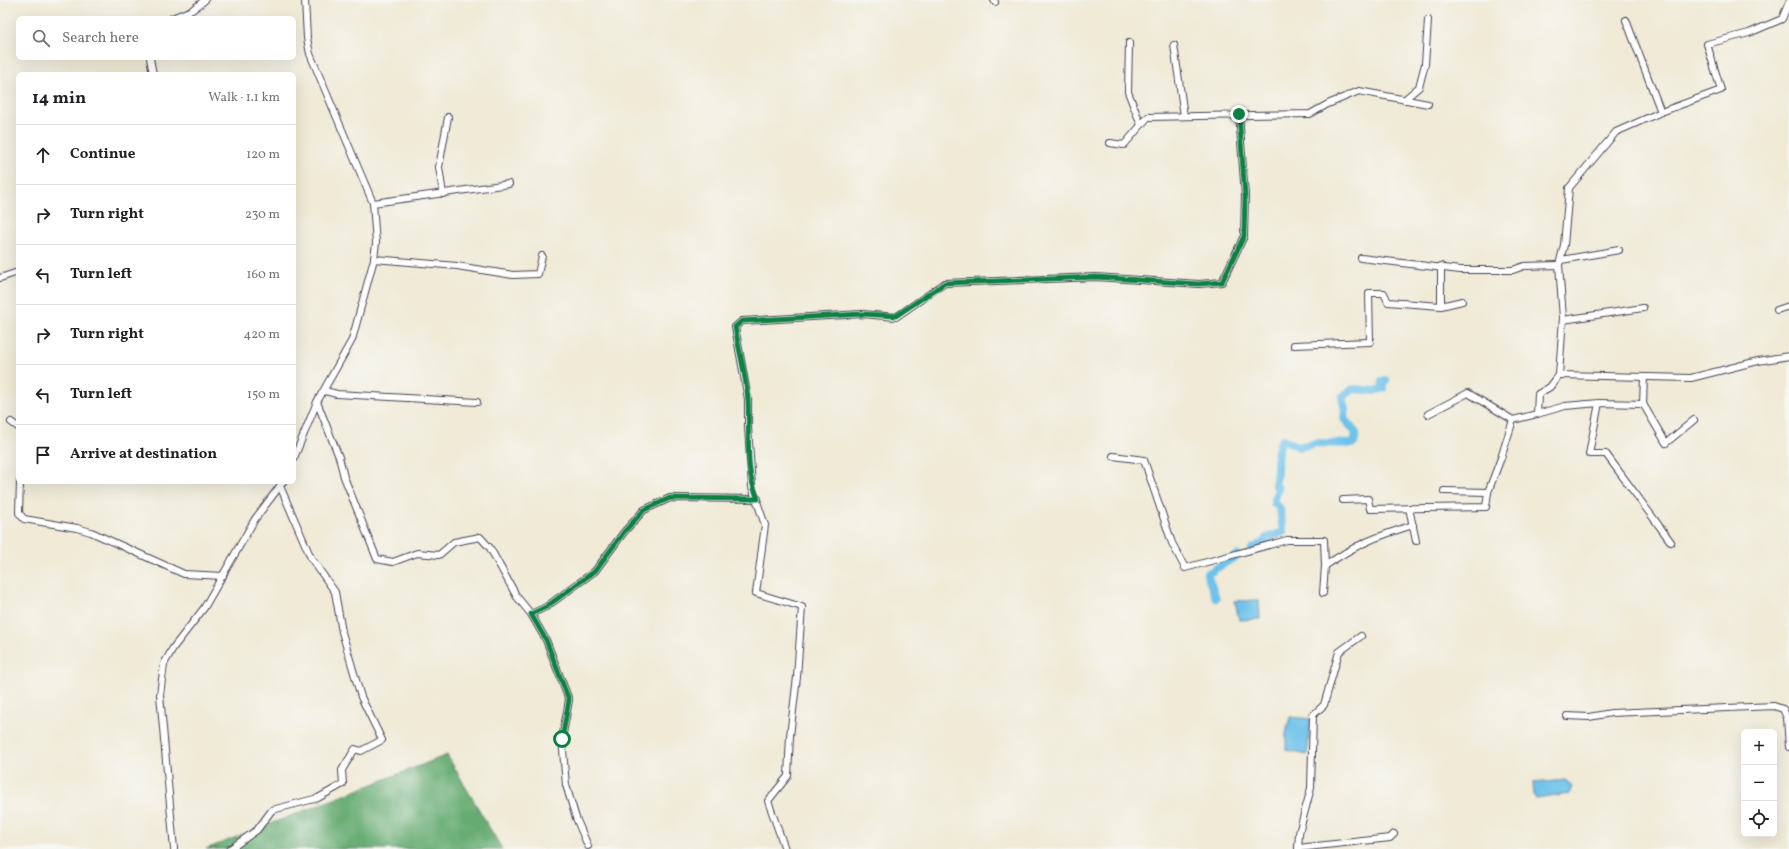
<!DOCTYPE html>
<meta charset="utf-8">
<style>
body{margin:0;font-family:Vollkorn,serif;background:#f2f2f2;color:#202124}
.controls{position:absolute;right:12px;bottom:12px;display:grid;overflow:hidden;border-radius:6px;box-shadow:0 4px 16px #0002}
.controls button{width:36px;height:36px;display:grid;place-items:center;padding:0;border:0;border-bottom:1px solid #e0e0e0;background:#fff;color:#202124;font:20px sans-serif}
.stop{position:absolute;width:12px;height:12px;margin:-9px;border:3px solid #0b8043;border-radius:50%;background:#fff}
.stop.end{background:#0b8043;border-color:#fff;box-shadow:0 1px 4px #0008}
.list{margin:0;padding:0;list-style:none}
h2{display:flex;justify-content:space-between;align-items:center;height:52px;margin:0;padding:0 16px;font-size:17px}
h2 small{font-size:13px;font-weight:400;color:#757577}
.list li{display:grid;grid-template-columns:26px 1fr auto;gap:12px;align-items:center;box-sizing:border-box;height:60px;padding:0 16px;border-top:1px solid #e0e0e0}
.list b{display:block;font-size:15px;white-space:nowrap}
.list em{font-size:13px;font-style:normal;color:#757577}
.icon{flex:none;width:22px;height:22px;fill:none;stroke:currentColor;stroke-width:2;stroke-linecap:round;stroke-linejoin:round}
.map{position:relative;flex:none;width:1789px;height:849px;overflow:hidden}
.search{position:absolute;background:#fff;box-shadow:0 4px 16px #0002;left:16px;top:16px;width:280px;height:44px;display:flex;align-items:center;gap:10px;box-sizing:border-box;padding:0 14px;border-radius:6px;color:#757577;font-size:15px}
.panel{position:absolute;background:#fff;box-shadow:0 4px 16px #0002;left:16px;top:72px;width:280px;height:412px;border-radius:6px}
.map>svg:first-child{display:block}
</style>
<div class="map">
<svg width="1789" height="849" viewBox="0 0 1789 849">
<rect width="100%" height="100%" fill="#f6f6f2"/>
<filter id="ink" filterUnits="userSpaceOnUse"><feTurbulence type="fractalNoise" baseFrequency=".025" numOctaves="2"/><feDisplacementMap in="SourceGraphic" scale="8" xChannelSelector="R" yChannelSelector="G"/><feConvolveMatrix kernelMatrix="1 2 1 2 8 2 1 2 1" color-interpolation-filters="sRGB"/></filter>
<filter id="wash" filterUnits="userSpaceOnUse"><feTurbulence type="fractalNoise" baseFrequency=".012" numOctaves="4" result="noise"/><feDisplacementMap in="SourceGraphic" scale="16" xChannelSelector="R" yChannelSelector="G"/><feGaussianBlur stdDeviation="0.9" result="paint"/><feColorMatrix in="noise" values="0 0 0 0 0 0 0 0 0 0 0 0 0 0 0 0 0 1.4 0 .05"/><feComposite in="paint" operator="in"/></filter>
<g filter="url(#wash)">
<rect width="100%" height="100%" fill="#f0ead6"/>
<polygon fill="#66ac72" stroke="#446756" points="447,755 502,849 206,849"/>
<g fill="#6fc2eb" stroke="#487293">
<polygon points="1259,600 1260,619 1239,620 1235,601"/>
<polygon points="1290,717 1311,719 1307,755 1286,750 1286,733"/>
<polygon points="1566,780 1572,787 1569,794 1536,799 1534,796 1533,783"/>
</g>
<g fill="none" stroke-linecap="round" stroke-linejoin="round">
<g stroke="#6fc2eb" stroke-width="8">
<path d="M1252 549 1265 542 1266 538 1283 532 1280 508 1274 503 1278 488 1275 484C1280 469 1273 454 1283 439L1299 447 1315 443 1354 444 1356 433 1344 419 1345 410 1342 397 1353 389 1374 391 1384 388 1382 381 1386 380"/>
<polyline points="1216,598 1207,574 1238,555"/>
</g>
</g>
</g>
<g filter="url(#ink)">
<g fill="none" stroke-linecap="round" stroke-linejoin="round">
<defs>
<g id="minor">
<polyline points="994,0 995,2"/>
<polyline points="172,18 192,10 205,0"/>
<polyline points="1626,20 1661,112 1616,132 1569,188 1564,245 1559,265 1563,318 1559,375 1550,387 1538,394 1537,414 1565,406 1599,403 1643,404 1644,377"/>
<polyline points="1129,43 1128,92 1141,125"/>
<polyline points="1174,45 1184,116"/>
<polyline points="150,58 153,74"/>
<polyline points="1404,100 1419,87 1425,64 1428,20"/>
<polyline points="1661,112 1721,90 1707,44 1749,33 1782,19 1789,2"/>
<polyline points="1110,143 1124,145 1148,117 1310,114 1328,104 1359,91 1428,104"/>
<polyline points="443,194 439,167 448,117"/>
<polyline points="373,203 509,184"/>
<polyline points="1361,258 1460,270 1513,270 1524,266 1559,265"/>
<polyline points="374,259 457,266 513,275 538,274 542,256"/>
<polyline points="1561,260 1619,250"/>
<polyline points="0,278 18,272"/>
<polyline points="1441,306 1462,301"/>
<polyline points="1777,310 1789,306"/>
<polyline points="1563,320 1643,308"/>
<polyline points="1294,345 1370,342 1369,293 1384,293 1388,302 1441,306 1441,266"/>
<polyline points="1559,375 1691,378 1758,361 1789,356"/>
<polyline points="325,391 337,394 477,402"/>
<polyline points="317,402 339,457 344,477 377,559 393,562 417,553 439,555 454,542 480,537 490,548 517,597 531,614 546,640 569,700 562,739 566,785 576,818 588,846"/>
<polyline points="1599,403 1589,454 1606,454 1671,542"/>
<polyline points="1643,404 1666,443 1694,420"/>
<polyline points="1428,414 1468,393 1513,420"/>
<polyline points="11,422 18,427"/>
<polyline points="1113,456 1144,460 1172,543 1185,568 1287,540 1324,540 1325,566"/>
<polyline points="294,458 317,402 352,340 374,259 376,243 373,203 310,54 307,38 305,0"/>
<polyline points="20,482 19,513 24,519 77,528 91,532 184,574 223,576"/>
<polyline points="1444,491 1488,492 1501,458 1513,420 1537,414"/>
<polyline points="1343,500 1368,499 1370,509 1486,507 1488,492"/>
<polyline points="1409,508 1416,541"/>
<path d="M1323 593 1325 566C1354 545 1378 536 1413 525"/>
<polyline points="531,614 546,607 595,571 624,532 644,510 670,498 758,499"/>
<polyline points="1567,716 1589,717 1611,713 1774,706 1783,709 1787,718 1789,747"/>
<polyline points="1298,848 1390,838 1394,834"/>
<polyline points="174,849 160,695 164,664 173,648 204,608 255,519 283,482"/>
<polyline points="230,849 257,830 272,810 318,798 343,784 342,770 355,749 361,751 382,740 361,697 342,632 335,592 311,558 280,486"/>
<polyline points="785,849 768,801 788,776 790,736 797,677 802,607 756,593 765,525 752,487 748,427 748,399 735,327 742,321 862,314 896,317 945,283 1096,277 1199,284 1222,282 1244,236 1245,196 1239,114"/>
<polyline points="1298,849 1299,833 1311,788 1313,715 1324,705 1339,652 1361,636"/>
</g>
</defs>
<use href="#minor" stroke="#414052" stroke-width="8"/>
<use href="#minor" stroke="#fff" stroke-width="6"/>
</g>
</g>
<g fill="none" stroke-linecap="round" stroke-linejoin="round" filter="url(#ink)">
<path stroke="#0b8043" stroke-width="5" d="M562 739 569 700 546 640 531 614 546 607 595 571 624 532 644 510 670 498 758 499C744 469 750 432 748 400 746 376 739 351 735 327L742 321 862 314 896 316 945 283 1096 277 1198 284 1222 282 1244 236 1245 196 1239 114"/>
</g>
</svg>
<div class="controls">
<button>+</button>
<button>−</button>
<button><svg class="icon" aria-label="locate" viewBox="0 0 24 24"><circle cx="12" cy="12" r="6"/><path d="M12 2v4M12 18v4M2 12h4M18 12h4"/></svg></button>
</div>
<div class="stop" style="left:562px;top:739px"></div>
<div class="stop end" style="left:1239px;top:114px"></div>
<div class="search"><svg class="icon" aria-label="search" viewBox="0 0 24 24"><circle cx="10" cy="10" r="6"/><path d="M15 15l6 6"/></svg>Search here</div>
<section class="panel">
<h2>14 min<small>Walk · 1.1 km</small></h2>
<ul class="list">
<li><svg class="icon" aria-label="ahead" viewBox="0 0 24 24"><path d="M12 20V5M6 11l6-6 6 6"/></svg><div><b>Continue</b></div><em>120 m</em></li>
<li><svg class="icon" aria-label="right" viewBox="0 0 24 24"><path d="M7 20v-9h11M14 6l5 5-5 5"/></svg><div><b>Turn right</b></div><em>230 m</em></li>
<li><svg class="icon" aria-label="left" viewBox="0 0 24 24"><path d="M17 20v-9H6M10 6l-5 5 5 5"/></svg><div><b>Turn left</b></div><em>160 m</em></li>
<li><svg class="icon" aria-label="right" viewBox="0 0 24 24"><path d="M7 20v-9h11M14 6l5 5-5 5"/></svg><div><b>Turn right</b></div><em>420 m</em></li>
<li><svg class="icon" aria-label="left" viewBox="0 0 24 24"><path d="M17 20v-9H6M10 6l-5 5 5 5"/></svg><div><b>Turn left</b></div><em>150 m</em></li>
<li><svg class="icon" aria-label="arrive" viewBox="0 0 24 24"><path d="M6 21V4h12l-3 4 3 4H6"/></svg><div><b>Arrive at destination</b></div></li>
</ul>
</section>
</div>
